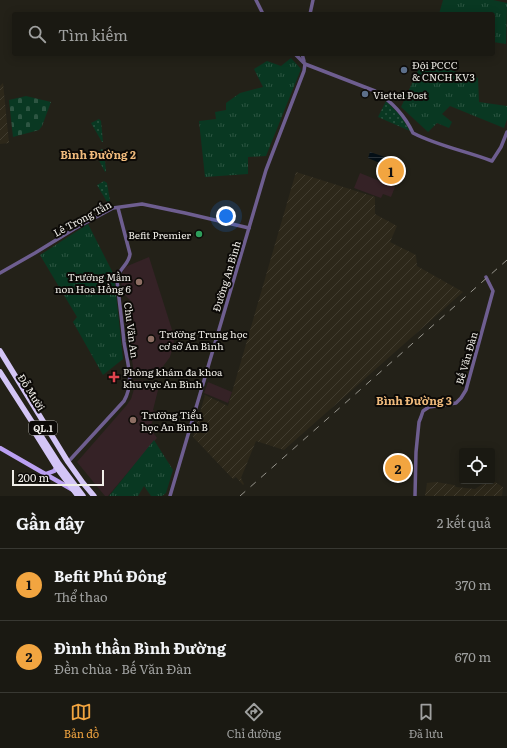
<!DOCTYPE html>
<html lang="vi">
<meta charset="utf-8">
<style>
body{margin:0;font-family:Literata,serif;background:#23221b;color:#f1f3f6}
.controls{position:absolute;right:12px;bottom:12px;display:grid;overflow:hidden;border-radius:4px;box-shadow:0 2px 10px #0003}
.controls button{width:36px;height:36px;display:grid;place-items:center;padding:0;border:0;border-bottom:1px solid #383832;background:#1a1912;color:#f1f3f6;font:20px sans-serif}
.scale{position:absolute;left:12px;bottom:10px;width:92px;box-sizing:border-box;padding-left:4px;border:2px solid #f0eee8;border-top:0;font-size:11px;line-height:14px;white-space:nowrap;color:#f0eee8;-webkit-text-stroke:3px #0c0a07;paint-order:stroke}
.you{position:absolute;left:226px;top:216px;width:14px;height:14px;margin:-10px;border:3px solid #fff;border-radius:50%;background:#1a73e8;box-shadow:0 0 0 6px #1a73e833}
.badge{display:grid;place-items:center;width:26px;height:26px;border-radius:50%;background:#f2a540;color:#111;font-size:13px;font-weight:700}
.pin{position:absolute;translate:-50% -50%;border:2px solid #fff;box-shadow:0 1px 4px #0006}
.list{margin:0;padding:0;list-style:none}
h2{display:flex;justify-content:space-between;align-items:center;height:52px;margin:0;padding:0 16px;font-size:17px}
h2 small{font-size:13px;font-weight:400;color:#9fa09f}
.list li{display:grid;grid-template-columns:26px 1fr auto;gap:12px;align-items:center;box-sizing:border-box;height:72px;padding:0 16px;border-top:1px solid #383832}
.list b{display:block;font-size:15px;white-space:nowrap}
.list p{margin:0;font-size:13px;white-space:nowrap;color:#9fa09f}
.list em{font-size:13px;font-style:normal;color:#9fa09f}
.icon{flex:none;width:22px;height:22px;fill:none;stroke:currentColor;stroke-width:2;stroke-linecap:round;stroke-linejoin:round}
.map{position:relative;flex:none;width:507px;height:496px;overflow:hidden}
.search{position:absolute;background:#1a1912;box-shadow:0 2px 10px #0003;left:12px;right:12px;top:12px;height:44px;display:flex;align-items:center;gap:10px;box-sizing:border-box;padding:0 14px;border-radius:4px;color:#9fa09f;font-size:15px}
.sheet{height:196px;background:#1a1912}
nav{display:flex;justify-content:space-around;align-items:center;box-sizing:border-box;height:56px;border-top:1px solid #383832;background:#1a1912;font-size:11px;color:#9fa09f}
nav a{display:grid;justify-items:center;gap:2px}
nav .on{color:#f2a540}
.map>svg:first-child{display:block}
</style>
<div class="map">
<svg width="507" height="496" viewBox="0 0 507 496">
<defs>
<pattern id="industrial-furrows" width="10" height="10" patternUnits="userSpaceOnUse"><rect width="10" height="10" fill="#2d281a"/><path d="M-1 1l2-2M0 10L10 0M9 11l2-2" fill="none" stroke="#423d30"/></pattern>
<pattern id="grass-tufts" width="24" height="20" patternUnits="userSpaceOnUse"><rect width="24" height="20" fill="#093822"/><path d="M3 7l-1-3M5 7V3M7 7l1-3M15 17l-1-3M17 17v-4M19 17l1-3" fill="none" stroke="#2d5542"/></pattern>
<pattern id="cemetery-stones" width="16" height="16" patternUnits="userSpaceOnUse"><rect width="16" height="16" fill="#093822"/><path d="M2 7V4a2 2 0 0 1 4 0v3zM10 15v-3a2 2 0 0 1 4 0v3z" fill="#2d5542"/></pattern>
<pattern id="park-dots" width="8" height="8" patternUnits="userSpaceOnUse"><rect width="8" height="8" fill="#093822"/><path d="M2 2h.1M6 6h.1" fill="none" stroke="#2d5542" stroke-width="1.8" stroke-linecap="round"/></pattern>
<pattern id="water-rules" width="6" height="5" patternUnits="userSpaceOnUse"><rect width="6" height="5" fill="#040f16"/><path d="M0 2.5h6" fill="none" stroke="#293238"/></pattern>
</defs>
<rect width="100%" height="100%" fill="#232118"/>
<g fill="url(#industrial-furrows)">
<polygon points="3,83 9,143 0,144 0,86"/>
<polygon points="296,172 375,197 375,214 397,226 390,242 416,255 417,266 463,292 284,450 256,441 241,478 244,484 243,485 236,477 233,479 193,437 205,395 228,406"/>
<polygon points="436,482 454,485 456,487 475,489 484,483 495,482 503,487 502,496 425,496 427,483"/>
</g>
<g fill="#352226">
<polygon points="360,173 395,187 391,197 383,194 381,198 354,188"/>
<polygon points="149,257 173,333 174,344 170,357 161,369 150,374 134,373 124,309 133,306 131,301 122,292 121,277 125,267"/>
<polygon points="134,380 160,382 153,410 156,412 150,428 157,438 108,496 105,496 77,462 126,406 131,399 134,389"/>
<polygon points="208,382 232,392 228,403 204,393"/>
</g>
<g fill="url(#grass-tufts)">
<polygon points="443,0 493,0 507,3 506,44 493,42 493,14 439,14"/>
<polygon points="291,58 301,69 266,156 248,157 248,174 205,177 199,121 216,119 215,112 226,110 226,103 240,93 263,87 254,69 267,61 281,66"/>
<polygon points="422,62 478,78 479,102 507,106 507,119 504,128 450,106 442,114 452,122 449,128 437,123 428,132 401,107"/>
<polygon points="88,224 114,275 123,359 103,375 73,322 77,317 40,255"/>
<polygon points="154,440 173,470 166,493 162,496 151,496 144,486 138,496 109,496"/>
</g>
<polygon fill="url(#cemetery-stones)" points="26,96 51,102 42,126 39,130 13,137 9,100"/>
<g fill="url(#park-dots)">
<polygon points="386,101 400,115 410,131 378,117"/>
<polygon points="99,119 101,121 103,142 102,142 91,123"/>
<polygon points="102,149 104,151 106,171 105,172 95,153"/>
<polygon points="104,181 107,183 110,201 107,202 97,185"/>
</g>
<polygon fill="url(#water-rules)" points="370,152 385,157 382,164 368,158"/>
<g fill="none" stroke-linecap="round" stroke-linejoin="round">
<g stroke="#6e5e90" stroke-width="3.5">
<polyline points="256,0 263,14"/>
<polyline points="310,14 313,0"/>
<path d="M295 54 305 64 375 91C391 101 405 116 413 133 438 146 466 151 492 161L501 147 507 132"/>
<polyline points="302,54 304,61"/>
<polyline points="0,273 35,253 74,229 113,208 142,204 185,213 249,228"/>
<path d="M68 462 124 401C135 382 127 362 124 342 122 321 119 300 117 280 119 267 129 265 130 254L118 208"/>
<polyline points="170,496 266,170 304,71 305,64"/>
<polyline points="415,496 416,452 419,422 421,417 423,411 429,407 456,403 461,398 466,390 493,291 486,277"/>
</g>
<g stroke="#baa0f2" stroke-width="4.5">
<polyline points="0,448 73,490"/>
<polyline points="46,474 54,471 59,465"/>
</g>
<g stroke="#d3c5f6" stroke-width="5.5">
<polyline points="0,351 68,462 83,483 94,496"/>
<polyline points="0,372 59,464 83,496"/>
<polyline points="32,428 57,468 78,496"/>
</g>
<polyline stroke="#97958d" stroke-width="1" stroke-dasharray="7 7" stroke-linecap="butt" points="240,496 507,260"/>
</g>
<g fill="#5c6f8a" stroke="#0c0a07" stroke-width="1.5">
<circle cx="404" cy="70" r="4"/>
<circle cx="365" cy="94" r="4"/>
</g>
<circle fill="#2e9e5b" stroke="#0c0a07" stroke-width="1.5" cx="199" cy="234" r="4"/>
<g fill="#8d6e63" stroke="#0c0a07" stroke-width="1.5">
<circle cx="139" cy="282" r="4"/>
<circle cx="151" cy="339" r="4"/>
<circle cx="133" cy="420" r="4"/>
</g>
<path fill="#e0444e" stroke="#0c0a07" stroke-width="1.5" d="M112 371h4v4h4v4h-4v4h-4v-4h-4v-4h4z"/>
<g text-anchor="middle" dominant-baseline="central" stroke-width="4" stroke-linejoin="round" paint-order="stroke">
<rect fill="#0c0a07" stroke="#acaaa4" stroke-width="1" x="29" y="421" width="28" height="14" rx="3"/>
<g font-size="9" font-weight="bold" fill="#f0eee8">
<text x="43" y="428">QL.1</text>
</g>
<g font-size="10" fill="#f0eee8" stroke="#0c0a07" text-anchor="start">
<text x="412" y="64">Đội PCCC<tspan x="412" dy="12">&amp; CNCH KV3</tspan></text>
<text x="373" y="94">Viettel Post</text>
<text x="191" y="234" text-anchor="end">Befit Premier</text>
<text x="131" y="276" text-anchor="end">Trường Mầm<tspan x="131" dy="12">non Hoa Hồng 6</tspan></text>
<text x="159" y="333">Trường Trung học<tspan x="159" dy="12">cơ sở An Bình</tspan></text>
<text x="123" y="371">Phòng khám đa khoa<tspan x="123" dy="12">khu vực An Bình</tspan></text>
<text x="141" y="414">Trường Tiểu<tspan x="141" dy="12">học An Bình B</tspan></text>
</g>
<g font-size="10" fill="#f0eee8" stroke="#0c0a07">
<text transform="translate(82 218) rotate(-28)">Lê Trọng Tấn</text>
<text transform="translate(226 276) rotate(-73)">Đường An Bình</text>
<text transform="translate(132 330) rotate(83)">Chu Văn An</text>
<text transform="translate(466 358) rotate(-74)">Bế Văn Đàn</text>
<text transform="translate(32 392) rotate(58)">Đỗ Mười</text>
</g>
<g font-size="11" font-weight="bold" fill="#eeb97b" stroke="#0c0a07">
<text x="98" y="154">Bình Đường 2</text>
<text x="414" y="400">Bình Đường 3</text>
</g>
</g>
</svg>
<div class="controls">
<button><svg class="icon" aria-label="locate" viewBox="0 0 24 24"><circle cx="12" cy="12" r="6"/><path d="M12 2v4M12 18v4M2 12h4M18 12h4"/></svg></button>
</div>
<div class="scale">200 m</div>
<div class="you"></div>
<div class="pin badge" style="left:391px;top:171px">1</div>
<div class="pin badge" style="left:398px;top:468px">2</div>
<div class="search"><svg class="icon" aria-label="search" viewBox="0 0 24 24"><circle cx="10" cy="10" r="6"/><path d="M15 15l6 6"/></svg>Tìm kiếm</div>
</div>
<section class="sheet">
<h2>Gần đây<small>2 kết quả</small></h2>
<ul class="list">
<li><span class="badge">1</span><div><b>Befit Phú Đông</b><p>Thể thao</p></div><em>370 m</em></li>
<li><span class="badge">2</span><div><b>Đình thần Bình Đường</b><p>Đền chùa · Bế Văn Đàn</p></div><em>670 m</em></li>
</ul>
</section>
<nav>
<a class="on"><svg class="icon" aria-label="map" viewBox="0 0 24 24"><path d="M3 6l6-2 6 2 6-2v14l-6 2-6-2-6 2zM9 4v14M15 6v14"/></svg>Bản đồ</a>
<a><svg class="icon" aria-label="directions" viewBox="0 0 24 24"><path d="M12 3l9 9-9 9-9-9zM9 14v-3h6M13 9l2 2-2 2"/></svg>Chỉ đường</a>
<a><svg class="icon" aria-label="saved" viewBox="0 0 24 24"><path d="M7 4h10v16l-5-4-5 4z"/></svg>Đã lưu</a>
</nav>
